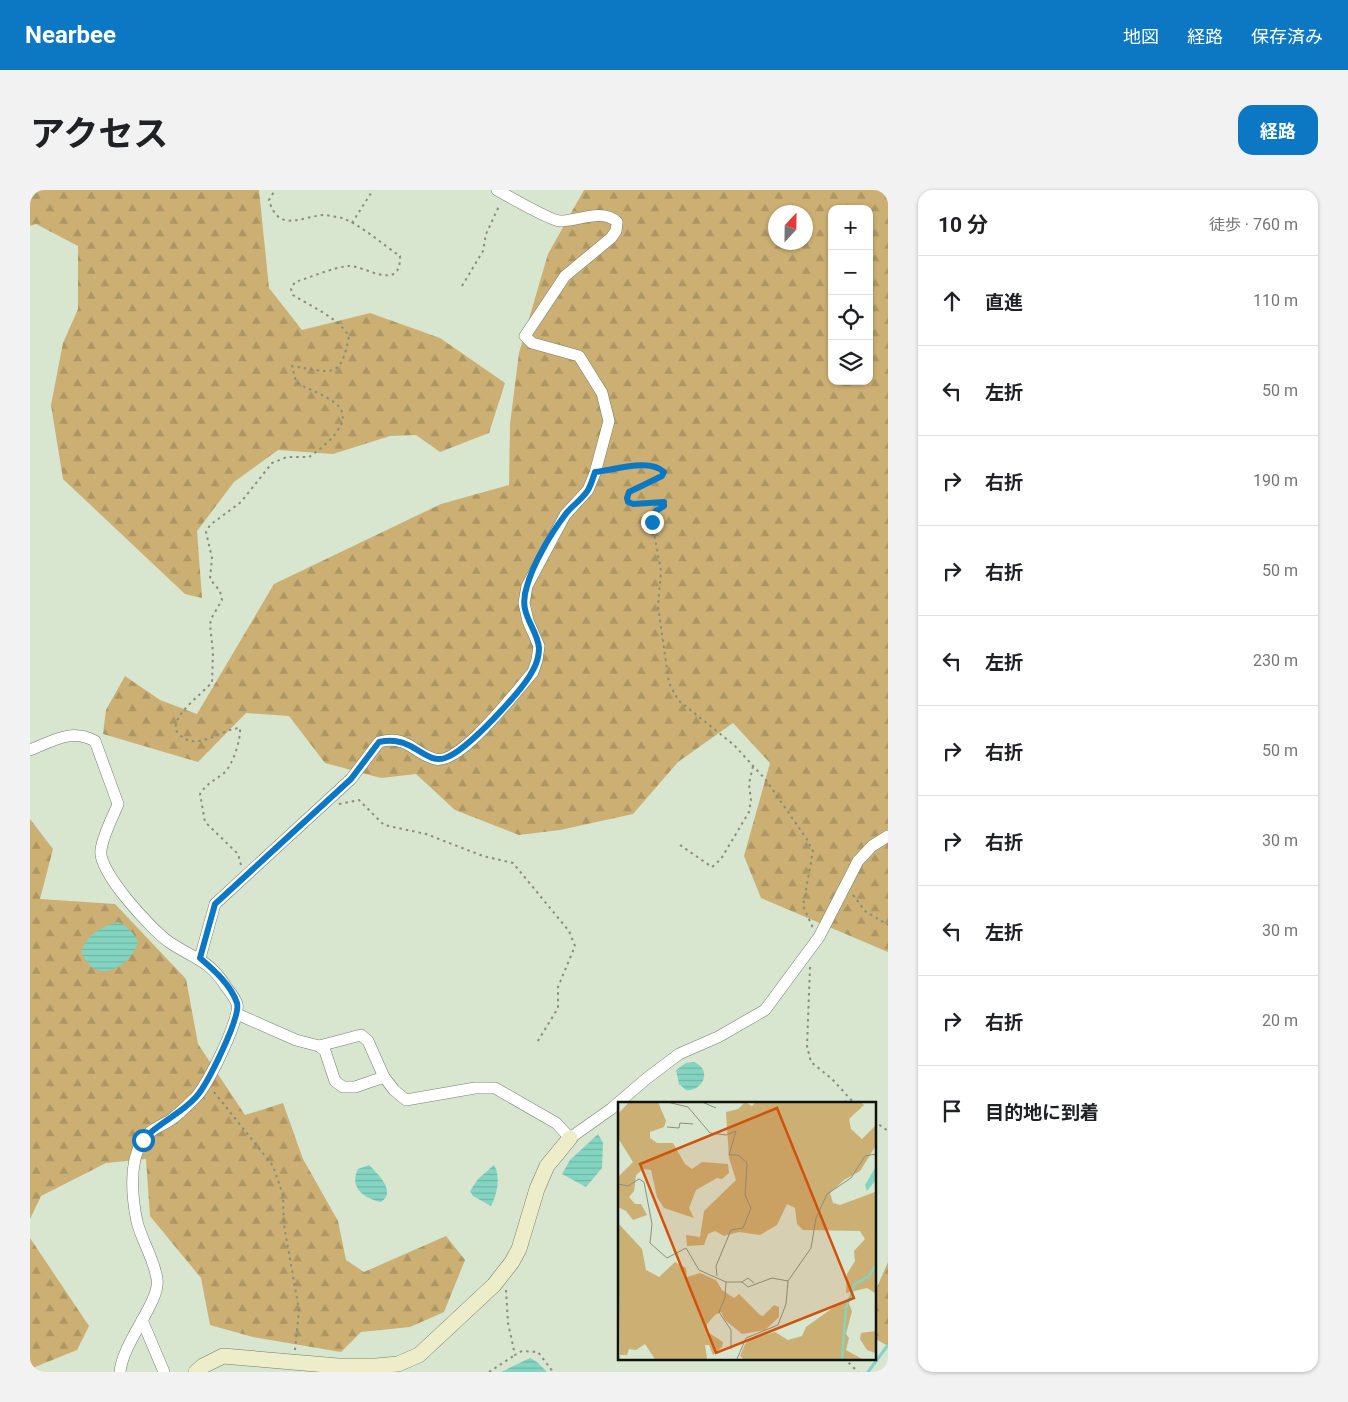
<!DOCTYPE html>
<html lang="ja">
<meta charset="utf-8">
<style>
body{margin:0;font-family:Roboto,"Noto Sans JP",sans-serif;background:#f2f2f2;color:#202124}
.controls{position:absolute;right:15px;top:15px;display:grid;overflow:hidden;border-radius:10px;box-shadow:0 1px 4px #0004}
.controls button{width:45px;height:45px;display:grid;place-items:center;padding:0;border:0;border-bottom:1px solid #e0e0e0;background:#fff;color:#202124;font:25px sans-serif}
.compass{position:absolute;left:738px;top:15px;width:45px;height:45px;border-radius:50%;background:#fff;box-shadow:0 1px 4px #0004;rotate:22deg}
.stop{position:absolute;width:15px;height:15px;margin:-11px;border:4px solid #0c78c3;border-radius:50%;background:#fff}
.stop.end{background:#0c78c3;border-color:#fff;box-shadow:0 1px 5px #0008}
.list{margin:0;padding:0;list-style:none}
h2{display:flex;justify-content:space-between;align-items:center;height:65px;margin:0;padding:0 20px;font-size:21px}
h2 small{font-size:16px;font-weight:400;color:#757577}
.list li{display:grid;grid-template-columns:32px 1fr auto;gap:15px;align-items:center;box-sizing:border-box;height:90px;padding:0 20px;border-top:1px solid #e0e0e0}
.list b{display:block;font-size:19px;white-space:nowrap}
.list em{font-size:16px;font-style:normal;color:#757577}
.icon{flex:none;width:28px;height:28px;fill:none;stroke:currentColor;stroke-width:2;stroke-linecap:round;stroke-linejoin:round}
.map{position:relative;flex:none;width:858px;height:1182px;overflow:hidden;border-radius:15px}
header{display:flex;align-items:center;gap:30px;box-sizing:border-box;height:70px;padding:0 25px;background:#0c78c3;color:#fff}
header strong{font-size:24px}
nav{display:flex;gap:28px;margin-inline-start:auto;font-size:18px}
.intro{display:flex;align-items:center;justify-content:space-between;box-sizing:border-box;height:120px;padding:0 30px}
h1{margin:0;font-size:35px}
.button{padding:12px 22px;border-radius:15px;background:#0c78c3;color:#fff;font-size:18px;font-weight:700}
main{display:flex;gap:30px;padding:0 30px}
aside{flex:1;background:#fff;border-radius:15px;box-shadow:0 1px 4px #0004}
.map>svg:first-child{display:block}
</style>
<header>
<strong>Nearbee</strong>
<nav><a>地図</a><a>経路</a><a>保存済み</a></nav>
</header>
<div class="intro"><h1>アクセス</h1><a class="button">経路</a></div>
<main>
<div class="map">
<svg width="858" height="1182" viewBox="0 0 858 1182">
<defs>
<pattern id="forest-firs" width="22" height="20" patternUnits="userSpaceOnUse" patternTransform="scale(1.25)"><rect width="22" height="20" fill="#cbaf73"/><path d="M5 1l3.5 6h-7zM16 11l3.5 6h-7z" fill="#ad9662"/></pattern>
<pattern id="water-rules" width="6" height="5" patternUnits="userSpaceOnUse" patternTransform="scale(1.25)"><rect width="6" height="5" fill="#83d5c2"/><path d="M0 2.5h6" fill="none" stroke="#70b6a6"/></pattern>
</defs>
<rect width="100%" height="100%" fill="#d8e5cf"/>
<g fill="url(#forest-firs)" fill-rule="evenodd">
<polygon points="0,0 229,0 239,98 272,140 340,123 410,148 475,193 459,243 410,262 386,245 360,246 303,264 248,260 204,292 167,341 172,408 155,404 33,289 21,215 33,153 48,119 48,56 6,34 0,36"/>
<path d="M554 0H858V762L731 708 714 666 740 573 703 533 648 572 603 624 530 640 489 645 425 620 386 584 351 588 295 573 259 526 216 523 168 572 73 544 76 520 95 486 130 510 167 524 244 394 411 314 479 295 480 234 489 163 518 64ZM802 19H839V191H802ZM746 22H776V52H746Z"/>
<polygon points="0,629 23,659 10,709 85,714 156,789 168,854 215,925 253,913 273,969 308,1031 316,1070 334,1082 416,1046 435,1070 414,1122 380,1137 331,1142 311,1162 223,1147 180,1135 171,1088 120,1026 116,969 76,973 11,1006 0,1029"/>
<polygon points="0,1048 59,1136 47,1160 0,1179"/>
<polygon points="858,1072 858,1156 844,1148 844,1104"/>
</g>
<g fill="url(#water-rules)">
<path d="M88 732C97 735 104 744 108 751 105 768 80 789 63 778 58 774 54 768 51 762 57 744 71 737 88 732Z"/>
<path d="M664 872C684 881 671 902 656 900L649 894 646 880 656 873Z"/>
<polygon points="568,944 573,953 572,978 556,997 532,984 540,970"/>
<path d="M339 975C348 984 367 1002 351 1012 333 1008 319 997 328 979Z"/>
<path d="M464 975C471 986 467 1005 461 1016L443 1006 440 1001 448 989Z"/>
<polygon points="500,1168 507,1172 517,1182 471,1182"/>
</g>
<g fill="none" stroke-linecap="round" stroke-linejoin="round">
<polyline stroke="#83d5c2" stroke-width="3" points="838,1182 858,1155"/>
<defs>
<g id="street">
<path d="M0 560C23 551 41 538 65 551L88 614C82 629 73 645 71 660 67 681 122 740 139 752 164 769 179 769 197 798 200 802 205 808 207 814 211 828 177 897 165 908 157 916 148 925 139 931 129 937 119 940 112 951 99 973 102 1007 107 1032 112 1051 124 1069 127 1089 131 1111 93 1151 90 1182"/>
<path d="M170 768 185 714 321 589 349 552C379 545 381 562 405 569 430 576 487 500 503 482L507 470 509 456 498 431 494 413 497 396 535 325 558 300 565 283 579 231 572 203 549 166 502 153 495 146 535 86 581 48 586 41 587 32C572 18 548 31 530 31 521 31 478 6 467 0"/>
<polyline points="207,824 266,850 289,856 295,861 305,891 313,897 325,897 354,887 364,900 376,910 445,898 465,898 526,933 540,948 581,919 616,889 649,864 688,847 735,820 789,747 828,671 842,656 858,646"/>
<polyline points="289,856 331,845 338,851 354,887"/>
<polyline points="112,1130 134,1182"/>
</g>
<polyline id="secondary" points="166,1182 173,1176 193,1166 308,1176 346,1176 368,1174 389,1165 464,1095 482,1072 489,1059 507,999 517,976 540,948"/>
</defs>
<use href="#street" stroke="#737e6b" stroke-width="12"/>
<use href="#secondary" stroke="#737e6b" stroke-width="16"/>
<g stroke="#868f7f" stroke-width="2" stroke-dasharray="2.5 4" stroke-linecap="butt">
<polyline points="322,33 343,0"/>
<polyline points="432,96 453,61 456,44 470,14"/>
<path d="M575 281C593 279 620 269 634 282L632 286 599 302 597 308 598 312 603 314 634 312V316L626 321 622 332 631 381 628 416 639 493 648 510 704 555 736 590 776 648 783 661 773 716 783 738"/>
<polyline points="309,614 329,610 354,635 396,644 453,666 483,673 539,741 545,756 528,797 528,818 506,854"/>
<polyline points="650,655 682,677 691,669 719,622 721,610 719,594 723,576"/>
<path d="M211 675 208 664 175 632 170 604C176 594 185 590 194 583 203 575 211 549 210 538 196 539 183 549 169 551 162 552 157 551 151 546 131 532 173 504 182 492L183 462 180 435 181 429 192 410 190 401 180 389 182 368 176 342 180 335 211 312 242 273 257 267H279C294 257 328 230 305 213 294 204 278 200 266 192L262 176C301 182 311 191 319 146 307 127 282 117 263 105L261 99 265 92C282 87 301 78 318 76 333 74 371 104 370 66 353 55 330 34 312 28 306 27 298 25 293 25 271 27 248 43 239 10L245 0"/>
<polyline points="823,705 835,721 858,735"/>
<polyline points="780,777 777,856 781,872 802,889 824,913"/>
<polyline points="184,902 243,976 253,1005 254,1035 269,1120 265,1160"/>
<polyline points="815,913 817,907"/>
<polyline points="844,931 858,941"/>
<polyline points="476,1100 478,1133 485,1165 492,1161 508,1162 523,1182"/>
<polyline points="814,1168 828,1182"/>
<polyline points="459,1182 485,1165"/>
</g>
<use href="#street" stroke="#fff" stroke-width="11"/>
<use href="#secondary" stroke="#eeedca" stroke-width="15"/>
</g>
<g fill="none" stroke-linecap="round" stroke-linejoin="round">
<path stroke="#0c78c3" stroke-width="6" d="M113 950C127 933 150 925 166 907 177 895 211 827 207 813 201 795 184 780 170 768L185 714 321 589 349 552C383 544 394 575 415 568 437 561 493 500 503 480 507 473 509 465 509 458 507 436 487 425 497 396 503 374 521 343 535 325 541 316 552 310 558 300 561 295 563 288 565 282 585 280 619 268 634 282L632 286 599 302 597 308 598 312 603 314 634 312V316L626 321 622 332"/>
</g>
<g transform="translate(588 912)">
<rect width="258" height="258" fill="#d8e5cf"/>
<path d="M11 0H40L48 19 46 25 32 30V36L39 41H55L67 62 74 67 84 60 110 62 111 71 104 77 99 76 78 88 71 106 76 116 46 106 39 95 33 68 25 67 18 73 16 89 11 95 17 102H23L29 113 15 118 8 109 0 105V75L15 60 0 36V12ZM127 0 134 4 138 0H243L246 3 231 17 233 27 244 37 257 24V45L242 69 226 78 212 91 215 101 222 103 257 90V191L249 186 228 191 229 172 237 159 236 149 247 137 242 129 185 128 179 122 177 106 169 102 159 123 142 133 121 130 106 134 97 129 90 132 86 143 69 144 68 133 82 135 86 109 118 78 111 56 108 10 120 7ZM0 121 24 147 28 168 41 175 57 160 68 166 69 175 82 171 98 178 104 188 116 196 121 192 142 213 145 214 156 203 161 205V215L147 228 124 232 107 218 103 210 97 213 89 222 88 229 105 240 104 245 95 253 91 243H87L89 257H37L27 242 18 248 11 247 9 253H2ZM223 200H230L234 209 228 232 231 236 228 248 244 257H125L122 254 127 242 133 237 157 230 170 238 184 234 188 225ZM257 229V251L249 248 242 237 243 231Z" fill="#cbaf73"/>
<path d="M257 66V79L249 89 247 83Z" fill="#83d5c2"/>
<path fill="none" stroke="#83d5c2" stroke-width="2.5" d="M224 257 228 206 237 182 251 174 258 163"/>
<path fill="none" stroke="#889181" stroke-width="1" d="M49 0 70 5 92 31 108 33 118 29 111 53H120L129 61 127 93 133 106 125 126 113 128 98 164 99 174M84 0 98 6M49 25 61 26 62 21 75 22M0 82 10 84 21 77 26 80 34 122 32 141 49 156 68 146 81 168 108 180H124L130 185 154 176 170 179M108 180 107 196 101 210 113 228V247M124 180 130 176 136 181M119 257 128 236 160 223 168 202 170 179 193 146 198 116 209 92 233 76 247 54 258 52"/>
<path fill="#d2520c" fill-opacity="0.15" stroke="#d2520c" stroke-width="2.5" d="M159 6 236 196 98 251 22 62Z"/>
<rect width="258" height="258" fill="none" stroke="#0f130c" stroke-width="2.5"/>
</g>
</svg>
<div class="controls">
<button>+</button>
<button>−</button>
<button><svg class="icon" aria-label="locate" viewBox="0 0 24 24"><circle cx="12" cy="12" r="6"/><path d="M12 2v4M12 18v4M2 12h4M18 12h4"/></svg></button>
<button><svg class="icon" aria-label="layers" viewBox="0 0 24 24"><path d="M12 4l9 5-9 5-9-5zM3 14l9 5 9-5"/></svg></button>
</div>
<svg class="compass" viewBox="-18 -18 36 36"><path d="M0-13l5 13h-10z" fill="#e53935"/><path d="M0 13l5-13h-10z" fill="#757577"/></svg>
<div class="stop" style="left:113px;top:950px"></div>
<div class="stop end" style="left:622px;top:332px"></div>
</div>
<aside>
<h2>10 分<small>徒歩 · 760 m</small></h2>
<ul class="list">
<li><svg class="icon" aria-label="ahead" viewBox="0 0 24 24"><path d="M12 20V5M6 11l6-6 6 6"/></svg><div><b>直進</b></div><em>110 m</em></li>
<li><svg class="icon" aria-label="left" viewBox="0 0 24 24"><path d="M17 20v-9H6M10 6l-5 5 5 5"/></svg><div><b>左折</b></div><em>50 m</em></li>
<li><svg class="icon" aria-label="right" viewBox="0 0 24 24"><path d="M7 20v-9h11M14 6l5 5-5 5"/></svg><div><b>右折</b></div><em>190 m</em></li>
<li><svg class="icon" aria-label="right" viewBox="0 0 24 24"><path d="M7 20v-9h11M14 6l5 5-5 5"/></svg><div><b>右折</b></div><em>50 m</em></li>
<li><svg class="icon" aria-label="left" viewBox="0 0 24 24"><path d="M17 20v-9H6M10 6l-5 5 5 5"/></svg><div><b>左折</b></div><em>230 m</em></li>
<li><svg class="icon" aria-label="right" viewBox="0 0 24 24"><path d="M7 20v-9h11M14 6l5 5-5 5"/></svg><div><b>右折</b></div><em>50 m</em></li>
<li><svg class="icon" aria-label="right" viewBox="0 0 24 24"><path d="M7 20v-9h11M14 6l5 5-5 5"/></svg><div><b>右折</b></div><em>30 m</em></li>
<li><svg class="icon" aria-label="left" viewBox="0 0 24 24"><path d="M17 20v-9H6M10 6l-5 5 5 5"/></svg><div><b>左折</b></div><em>30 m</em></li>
<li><svg class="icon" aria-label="right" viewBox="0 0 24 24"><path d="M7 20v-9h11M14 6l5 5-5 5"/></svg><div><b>右折</b></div><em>20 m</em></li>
<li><svg class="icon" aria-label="arrive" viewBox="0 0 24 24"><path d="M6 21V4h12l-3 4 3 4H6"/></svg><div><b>目的地に到着</b></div></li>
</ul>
</aside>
</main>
